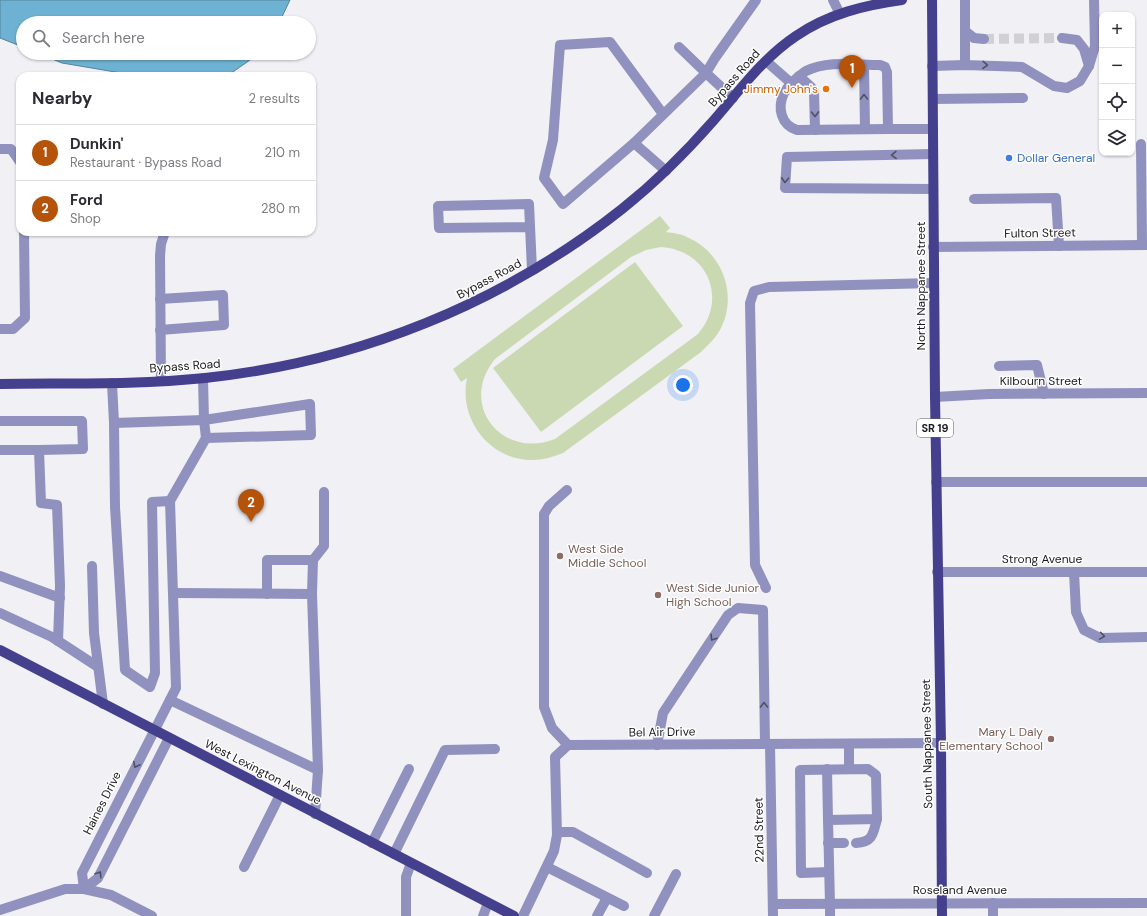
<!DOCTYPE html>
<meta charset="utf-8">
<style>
body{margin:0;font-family:"DM Sans",sans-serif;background:#f7f7f7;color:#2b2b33}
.controls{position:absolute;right:12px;top:12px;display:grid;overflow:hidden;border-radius:8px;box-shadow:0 1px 3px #0004}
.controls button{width:36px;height:36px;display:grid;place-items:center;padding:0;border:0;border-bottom:1px solid #e1e1e2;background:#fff;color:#2b2b33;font:20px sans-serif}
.you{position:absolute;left:683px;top:385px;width:14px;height:14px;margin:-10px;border:3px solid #fff;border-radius:50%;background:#1a73e8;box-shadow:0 0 0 6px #1a73e833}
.badge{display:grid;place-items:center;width:26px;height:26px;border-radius:50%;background:#b45309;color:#fff;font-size:13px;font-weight:700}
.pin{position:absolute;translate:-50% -33px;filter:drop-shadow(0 1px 2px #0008)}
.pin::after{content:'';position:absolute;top:21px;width:14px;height:12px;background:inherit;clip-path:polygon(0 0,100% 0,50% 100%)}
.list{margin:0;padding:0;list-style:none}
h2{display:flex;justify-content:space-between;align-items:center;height:52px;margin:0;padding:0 16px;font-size:17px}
h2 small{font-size:13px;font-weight:400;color:#7c7c81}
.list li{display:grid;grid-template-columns:26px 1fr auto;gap:12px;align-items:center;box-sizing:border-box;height:56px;padding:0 16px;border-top:1px solid #e1e1e2}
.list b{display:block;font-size:15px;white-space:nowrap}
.list p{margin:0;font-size:13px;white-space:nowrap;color:#7c7c81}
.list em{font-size:13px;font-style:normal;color:#7c7c81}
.icon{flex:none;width:22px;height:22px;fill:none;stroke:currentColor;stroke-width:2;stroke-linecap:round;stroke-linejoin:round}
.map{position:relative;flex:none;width:1147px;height:916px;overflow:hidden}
.search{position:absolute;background:#fff;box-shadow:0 1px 3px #0004;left:16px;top:16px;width:300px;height:44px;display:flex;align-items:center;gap:10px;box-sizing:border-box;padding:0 14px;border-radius:22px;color:#7c7c81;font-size:15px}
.panel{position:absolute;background:#fff;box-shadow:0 1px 3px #0004;left:16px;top:72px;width:300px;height:164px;border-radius:12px}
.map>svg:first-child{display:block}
</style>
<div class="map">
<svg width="1147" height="916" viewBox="0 0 1147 916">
<rect width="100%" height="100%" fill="#f1f0f5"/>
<g fill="#cad9b2" fill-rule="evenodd">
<path d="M660 216 670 228 666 232C674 233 682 234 689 238 722 253 737 293 722 326 717 337 709 344 701 352L563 453C553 457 543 460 533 460 490 461 458 419 467 378L461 382 453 369ZM661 247C708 250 728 299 698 334L555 439C501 460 458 404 495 359L631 257 646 250Z"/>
<polygon points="635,262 683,326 541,432 493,368"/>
</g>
<g fill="#6db1d3" stroke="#54849c">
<polygon points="0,0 290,0 279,23 23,23 23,47 0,38"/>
<polygon points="38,53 256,53 250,60 227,76 139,76 62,63"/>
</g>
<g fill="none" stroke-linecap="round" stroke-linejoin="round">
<polyline stroke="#d1d0d5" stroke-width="10" stroke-dasharray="10 5" stroke-linecap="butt" points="984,39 1062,38"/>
<g stroke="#9091be" stroke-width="10">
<polyline points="833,0 840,14"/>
<polyline points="965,0 965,65"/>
<polyline points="965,31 974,38 984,39"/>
<path d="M766 61 791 83C796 79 801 74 806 71 828 60 856 65 880 65L885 67 887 72 888 129H933"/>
<polyline points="864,65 865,129"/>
<polyline points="932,66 965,65 1022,67 1054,86 1067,88 1080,81 1089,66 1084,49 1077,40 1062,38"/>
<polyline points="1089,66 1095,46 1094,0"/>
<polyline points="799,76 811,87 814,91 815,130"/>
<path d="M791 83C789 86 786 90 784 93 777 108 781 125 797 130L888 129"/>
<polyline points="733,98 706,73 715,58 756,0"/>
<polyline points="933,99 1023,98"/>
<polyline points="663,114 610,42 560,45 553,140 544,178 563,204 634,143 706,73 679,47"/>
<polyline points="634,143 666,171"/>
<polyline points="1141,144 1142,245"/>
<polyline points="0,149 11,149 20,162"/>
<polyline points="933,154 787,157 785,188 933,189"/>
<polyline points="974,199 1056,198 1059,246"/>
<polyline points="530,227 439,228 438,206 529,204 532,270"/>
<polyline points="933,247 1147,245"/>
<polyline points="0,329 13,329 25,318 24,232"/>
<polyline points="160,330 224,325 223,295 160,299"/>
<polyline points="999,366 1037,365 1044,394"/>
<polyline points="161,381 160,256 161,244 165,232"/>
<polyline points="112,383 114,423 204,420 206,438"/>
<polyline points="935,397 989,394 1147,393"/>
<polyline points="0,421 82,421 83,449 39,450"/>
<polyline points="114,423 115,507 125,670 150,687 155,673 152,502 170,501"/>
<polyline points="0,450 39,450 41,503 57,505 60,586 58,641"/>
<polyline points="936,482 1147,482"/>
<polyline points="567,490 549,506 544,514 544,707 552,728 568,745"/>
<polyline points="92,566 94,633 103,704"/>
<polyline points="937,572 1147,572"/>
<polyline points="1074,572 1076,612 1084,630 1100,638 1147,637"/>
<polyline points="0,576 60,598"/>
<polyline points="766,588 755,565 750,303 754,291 769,287 934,283"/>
<polyline points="173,593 312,594 318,770"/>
<polyline points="267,594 267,560 313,560"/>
<polyline points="312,594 313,560 324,546 324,492"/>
<polyline points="0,613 52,637 98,667"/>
<polyline points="170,700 318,770 315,814"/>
<polyline points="169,738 98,878 84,889 82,873 176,688 170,501 206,438 311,435 310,404 204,420 203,378"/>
<polyline points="770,744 773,916"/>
<polyline points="657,745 663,713 728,615 738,608 763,610 765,744"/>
<polyline points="827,769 828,820"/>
<polyline points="849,769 849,744"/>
<polyline points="557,832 573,832 647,873"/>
<polyline points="372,843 409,769"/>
<polyline points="828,843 844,843"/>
<path d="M856 843C873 842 873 834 877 819"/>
<polyline points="394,854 445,750 495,749"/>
<polyline points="244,867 280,795"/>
<polyline points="547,867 624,906"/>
<polyline points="829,872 801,873 800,770 868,769 876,775 877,819 828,820 830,904 830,916"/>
<polyline points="993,903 993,916"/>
<polyline points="773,904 1147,903"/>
<polyline points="0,910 65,889 84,889 111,895 152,916"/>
<polyline points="406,916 406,877 411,863"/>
<polyline points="483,916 488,903"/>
<polyline points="523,916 554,851 557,835 555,757 568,745 941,743"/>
<polyline points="597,916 607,898"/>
<polyline points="654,916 676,874"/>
</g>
<g stroke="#45408d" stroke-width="10">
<polyline points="932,0 935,397 941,743 942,916"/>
<path d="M0 384C68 383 137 385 205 378 357 362 502 304 622 209 656 182 686 152 714 120 740 90 763 58 796 36 828 14 865 5 902 0"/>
<polyline points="0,650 514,916"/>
</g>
</g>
<defs><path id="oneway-chevron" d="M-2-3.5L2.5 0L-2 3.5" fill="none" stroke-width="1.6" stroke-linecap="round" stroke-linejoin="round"/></defs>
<g stroke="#505065">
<use href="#oneway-chevron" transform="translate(985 65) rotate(2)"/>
<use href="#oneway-chevron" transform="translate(864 97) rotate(-91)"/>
<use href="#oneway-chevron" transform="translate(815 114) rotate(89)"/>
<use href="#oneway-chevron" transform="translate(894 155) rotate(179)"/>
<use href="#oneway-chevron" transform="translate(785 180) rotate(93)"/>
<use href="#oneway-chevron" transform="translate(1102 636) rotate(9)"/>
<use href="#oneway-chevron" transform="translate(713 638) rotate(123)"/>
<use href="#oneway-chevron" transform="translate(764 705) rotate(-91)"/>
<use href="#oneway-chevron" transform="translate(136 765) rotate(117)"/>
<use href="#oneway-chevron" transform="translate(99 874) rotate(-57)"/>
</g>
<circle fill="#e8710a" stroke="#fefeff" stroke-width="1.5" cx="826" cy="89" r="4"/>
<circle fill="#3f7fe0" stroke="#fefeff" stroke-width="1.5" cx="1009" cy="158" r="4"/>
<g fill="#8d6e63" stroke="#fefeff" stroke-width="1.5">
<circle cx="560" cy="556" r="4"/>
<circle cx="658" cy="595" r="4"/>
<circle cx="1051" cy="739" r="4"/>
</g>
<g text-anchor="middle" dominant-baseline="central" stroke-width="3" stroke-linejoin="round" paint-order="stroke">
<rect fill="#fefeff" stroke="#5f5f61" stroke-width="1" x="917" y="419" width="36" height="18" rx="3"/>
<g font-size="11" font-weight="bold" fill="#1b1b1d">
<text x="935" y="428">SR 19</text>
</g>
<g font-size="12" fill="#1b1b1d" stroke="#fefeff">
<text transform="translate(734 78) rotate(-49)">Bypass Road</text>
<text transform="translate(1040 233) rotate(-1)">Fulton Street</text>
<text transform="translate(489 279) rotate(-28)">Bypass Road</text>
<text transform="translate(921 286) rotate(-90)">North Nappanee Street</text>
<text transform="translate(185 366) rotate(-4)">Bypass Road</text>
<text x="1041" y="381">Kilbourn Street</text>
<text x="1042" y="559">Strong Avenue</text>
<text transform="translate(662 732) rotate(-1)">Bel Air Drive</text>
<text transform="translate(927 744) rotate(-91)">South Nappanee Street</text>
<text transform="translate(263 772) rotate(27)">West Lexington Avenue</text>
<text transform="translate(102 803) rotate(-63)">Haines Drive</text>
<text transform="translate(759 830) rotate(-91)">22nd Street</text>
<text x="960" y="890">Roseland Avenue</text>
</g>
<g font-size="12" fill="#c56008" stroke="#fefeff" text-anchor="end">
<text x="818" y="89">Jimmy John's</text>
</g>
<g font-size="12" fill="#366cbe" stroke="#fefeff" text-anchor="start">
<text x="1017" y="158">Dollar General</text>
</g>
<g font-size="12" fill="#785e54" stroke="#fefeff" text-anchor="start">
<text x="568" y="549">West Side<tspan x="568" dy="14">Middle School</tspan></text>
<text x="666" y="588">West Side Junior<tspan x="666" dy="14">High School</tspan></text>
<text x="1043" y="732" text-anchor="end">Mary L Daly<tspan x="1043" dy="14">Elementary School</tspan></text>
</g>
</g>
</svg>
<div class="controls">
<button>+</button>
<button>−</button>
<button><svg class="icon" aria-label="locate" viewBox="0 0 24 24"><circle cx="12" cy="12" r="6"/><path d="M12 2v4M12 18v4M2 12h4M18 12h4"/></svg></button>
<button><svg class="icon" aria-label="layers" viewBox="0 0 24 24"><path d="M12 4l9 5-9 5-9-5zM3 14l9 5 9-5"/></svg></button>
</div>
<div class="you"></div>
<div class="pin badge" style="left:852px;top:88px">1</div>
<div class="pin badge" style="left:251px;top:522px">2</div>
<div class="search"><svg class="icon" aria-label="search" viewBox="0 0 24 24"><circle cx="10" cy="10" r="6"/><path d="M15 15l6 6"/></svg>Search here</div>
<section class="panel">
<h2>Nearby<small>2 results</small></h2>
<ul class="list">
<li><span class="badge">1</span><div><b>Dunkin'</b><p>Restaurant · Bypass Road</p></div><em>210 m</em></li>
<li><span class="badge">2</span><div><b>Ford</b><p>Shop</p></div><em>280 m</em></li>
</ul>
</section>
</div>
